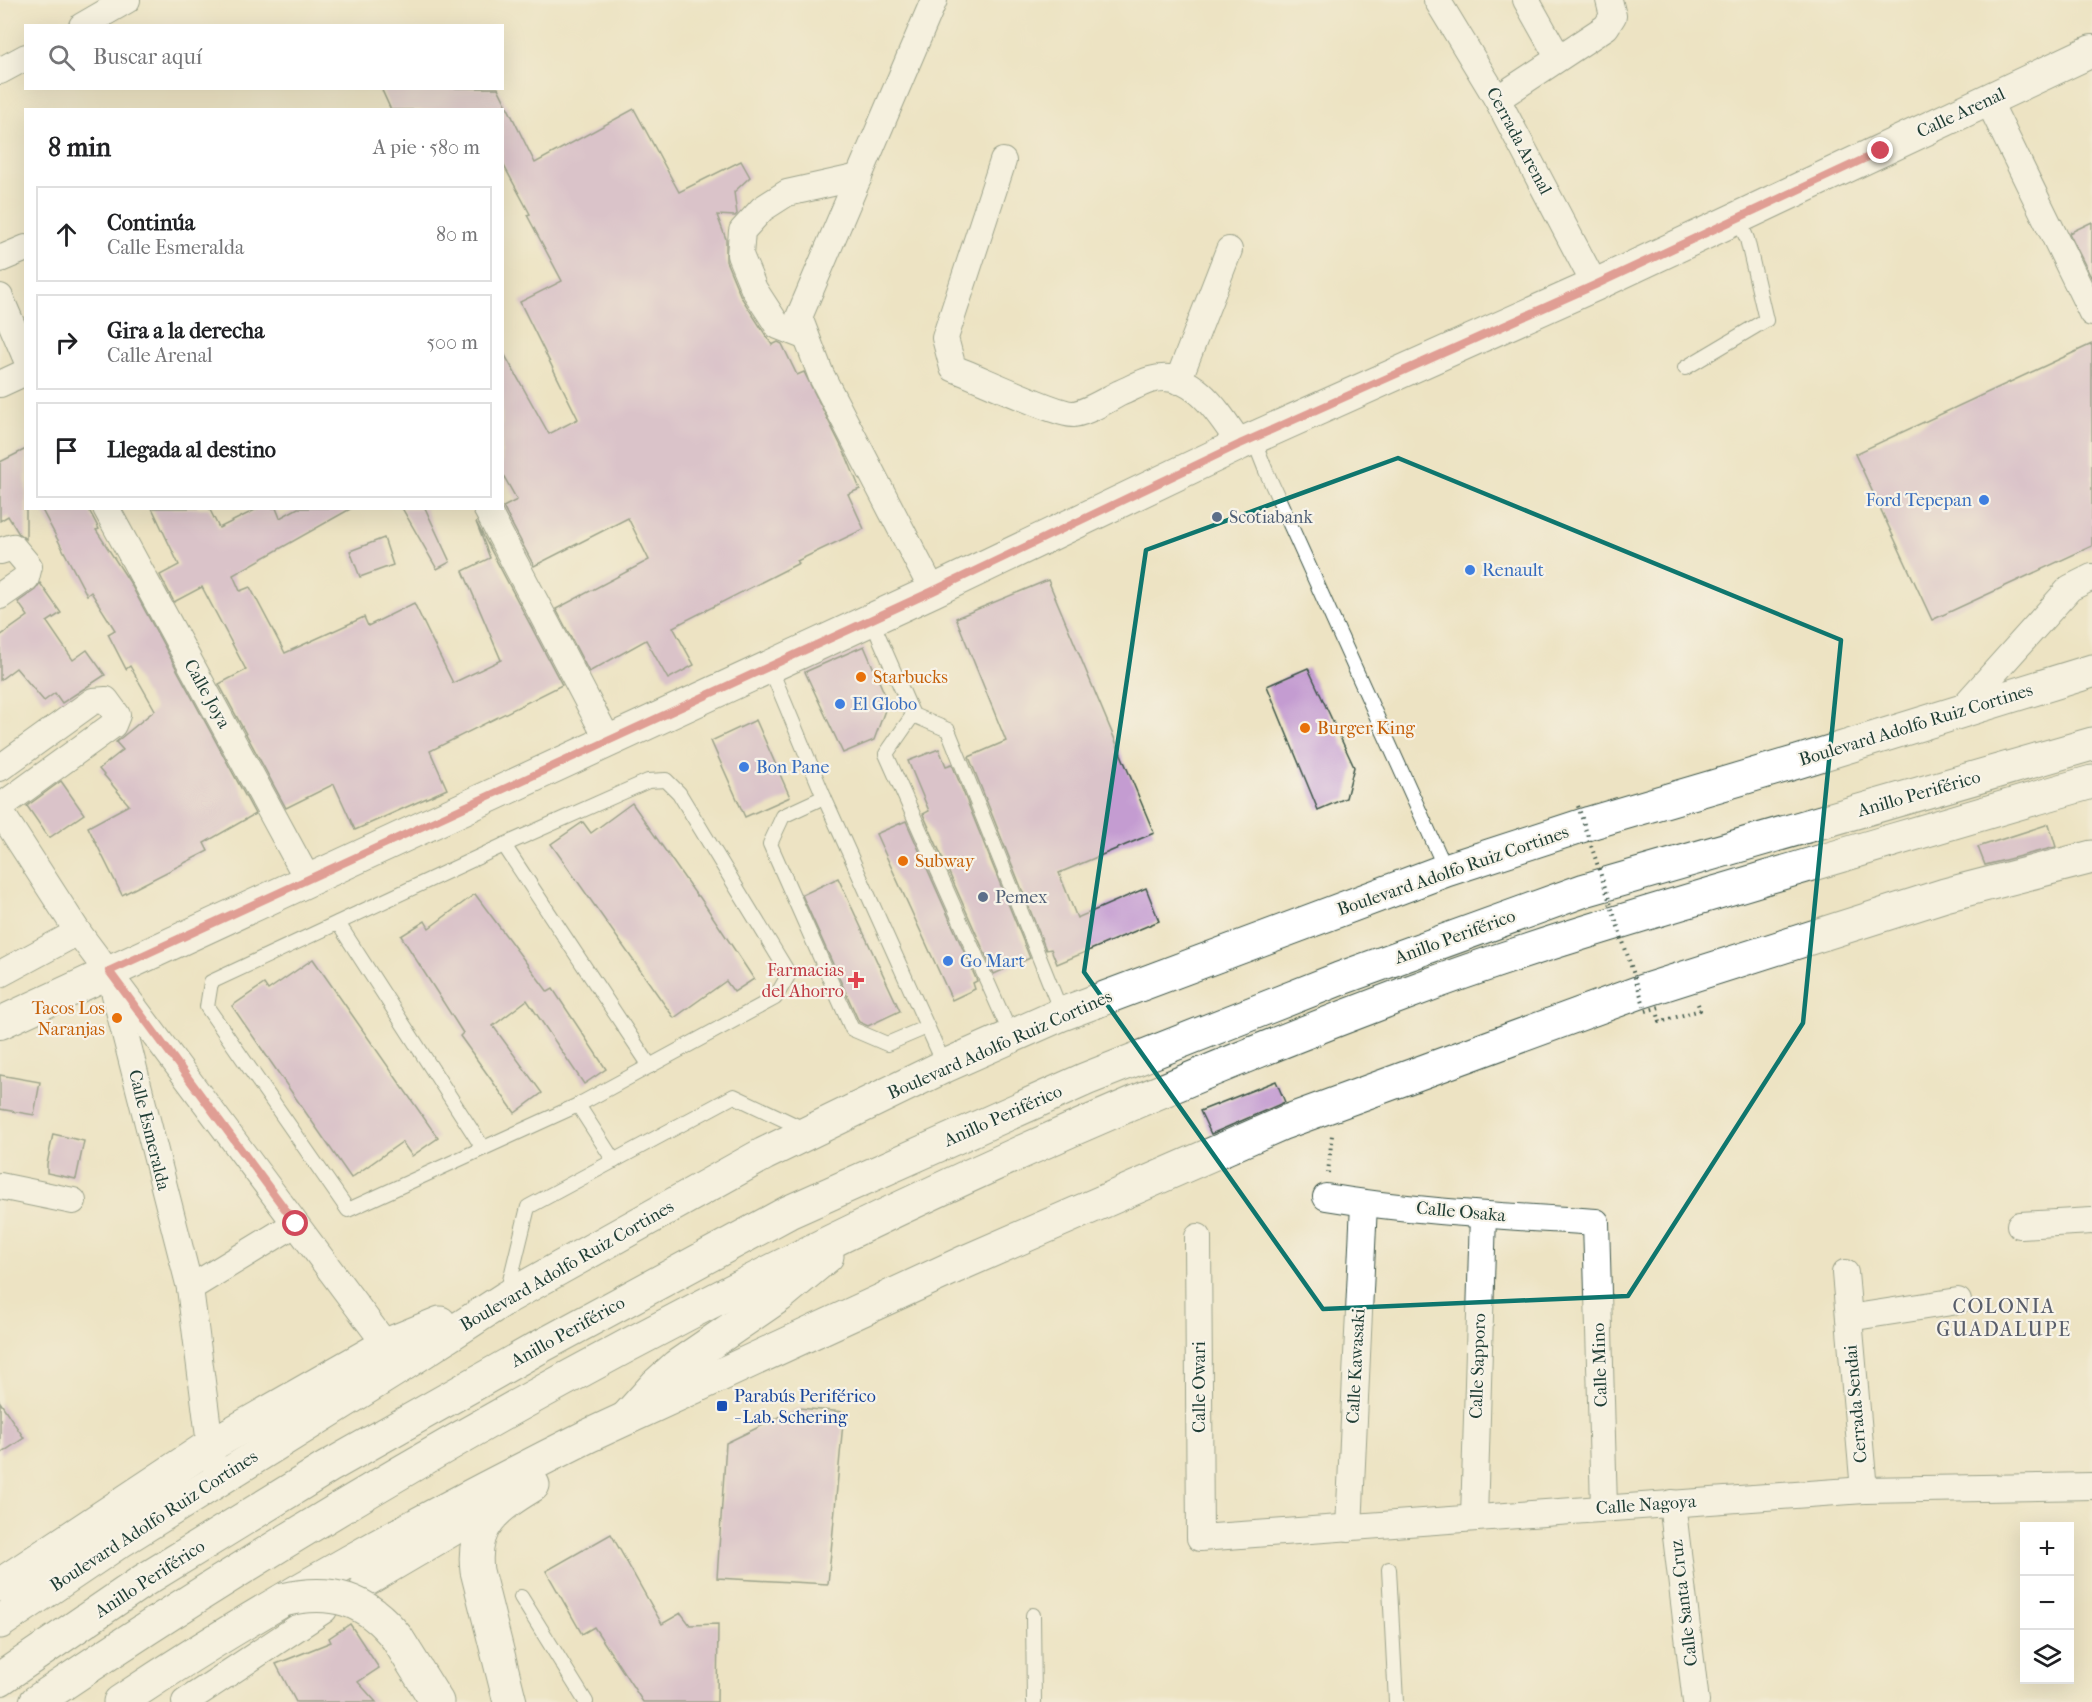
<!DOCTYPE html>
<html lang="es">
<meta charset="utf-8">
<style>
body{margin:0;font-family:"IM FELL French Canon",serif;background:#f2f2f2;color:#202124}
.controls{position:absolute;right:18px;bottom:18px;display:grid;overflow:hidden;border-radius:0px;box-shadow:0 6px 24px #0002}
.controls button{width:54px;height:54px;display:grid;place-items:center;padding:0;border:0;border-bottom:2px solid #e0e0e0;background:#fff;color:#202124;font:30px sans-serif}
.stop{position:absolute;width:18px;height:18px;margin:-14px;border:4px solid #d1495b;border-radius:50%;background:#fff}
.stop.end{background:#d1495b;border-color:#fff;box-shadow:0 2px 6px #0008}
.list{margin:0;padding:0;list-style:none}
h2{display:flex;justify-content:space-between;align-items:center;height:78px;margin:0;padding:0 24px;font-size:26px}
h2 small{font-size:20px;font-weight:400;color:#757577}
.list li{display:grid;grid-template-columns:39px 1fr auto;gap:18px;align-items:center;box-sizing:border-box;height:96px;margin:0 12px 12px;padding:0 12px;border:2px solid #e0e0e0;border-radius:0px}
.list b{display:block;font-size:22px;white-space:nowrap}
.list p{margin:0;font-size:20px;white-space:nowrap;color:#757577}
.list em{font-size:20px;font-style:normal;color:#757577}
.icon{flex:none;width:33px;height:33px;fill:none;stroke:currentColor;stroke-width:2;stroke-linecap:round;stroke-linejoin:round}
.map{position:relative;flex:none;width:2092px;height:1702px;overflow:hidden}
.search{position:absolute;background:#fff;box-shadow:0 6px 24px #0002;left:24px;top:24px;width:480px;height:66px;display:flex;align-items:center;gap:15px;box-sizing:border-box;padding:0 21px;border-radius:0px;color:#757577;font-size:22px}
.panel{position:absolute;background:#fff;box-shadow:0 6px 24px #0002;left:24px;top:108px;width:480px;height:402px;border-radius:0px}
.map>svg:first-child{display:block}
</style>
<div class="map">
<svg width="2092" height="1702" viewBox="0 0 2092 1702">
<rect width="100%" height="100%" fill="#f7f3e8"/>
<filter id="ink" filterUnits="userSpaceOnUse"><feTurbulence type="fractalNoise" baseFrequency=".0167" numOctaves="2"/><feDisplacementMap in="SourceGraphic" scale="12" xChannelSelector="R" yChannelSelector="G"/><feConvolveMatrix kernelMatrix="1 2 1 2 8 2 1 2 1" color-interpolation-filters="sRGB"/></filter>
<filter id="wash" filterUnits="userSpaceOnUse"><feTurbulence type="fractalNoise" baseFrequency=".008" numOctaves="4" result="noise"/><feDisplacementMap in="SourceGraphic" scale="24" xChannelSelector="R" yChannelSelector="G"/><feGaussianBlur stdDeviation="1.35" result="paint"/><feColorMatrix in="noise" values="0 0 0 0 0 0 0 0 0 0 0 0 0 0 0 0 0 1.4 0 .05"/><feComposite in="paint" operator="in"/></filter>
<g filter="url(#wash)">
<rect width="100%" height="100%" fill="#ede3c3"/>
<g id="blocks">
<g fill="#c49cd1">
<polygon points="381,88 498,88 535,163 634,109 679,192 741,161 750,177 734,192 737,214 735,216 717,215 726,239 726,261 741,297 772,345 778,342 782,344 797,375 804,372 847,458 860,489 848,494 864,529 797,561 799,563 673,627 694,665 668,679 646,640 589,672 556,609 649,560 628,518 534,566 503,507 517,500 502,473 502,350 549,434 578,419 520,302 562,281 527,215 530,214 502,162 502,110 391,110"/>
<polygon points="2092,222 2092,279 2069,233"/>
<polygon points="2092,344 2092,546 1932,620 1855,454"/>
<polygon points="26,449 26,539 19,534 8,516 0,521 0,462"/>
<polygon points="41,508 88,508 99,529 96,530 129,581 255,814 204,843 208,851 122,895 88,827 129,805 99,769 123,750 116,742 155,710 130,666 126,669 108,634 115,630 91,592 87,595"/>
<polygon points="152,508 209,508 219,528 259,508 276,508 280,518 298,508 352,508 233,575 240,591 250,587 285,653 364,617 368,626 414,603 453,683 501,660 463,571 490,558 476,522 562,685 430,751 447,789 355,830 334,784 286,808 219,684 246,670 202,587 174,602 160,575 179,565"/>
<polygon points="402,508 425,508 450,562 437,569"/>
<polygon points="384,538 393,565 360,577 350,551"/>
<polygon points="1048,580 1154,833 1059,873 1077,918 1146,888 1159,921 1057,964 1051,949 1046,950 969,757 1006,741 956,618"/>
<polygon points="40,583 61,613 47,622 73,660 87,650 105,675 62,703 55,693 44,701 16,668 0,680 0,636 28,616 18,602 35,590"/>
<polygon points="864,646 888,702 874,740 843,753 805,672"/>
<polygon points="1308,668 1354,767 1346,798 1318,810 1267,686"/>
<polygon points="756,720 790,797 745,817 711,741"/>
<polygon points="939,749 946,766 952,764 1030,958 994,974 923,814 929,811 908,761"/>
<polygon points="61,781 84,814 49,838 27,806"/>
<polygon points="632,803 697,896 699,896 754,979 734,992 726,981 674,1018 551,844 583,822 591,833"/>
<polygon points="906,821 977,981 973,983 975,989 952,1000 876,834"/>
<polygon points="2049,824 2056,847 1985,865 1978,847"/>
<polygon points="838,878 900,1011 868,1026 859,1022 802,895"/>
<polygon points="475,894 548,992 553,989 606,1069 584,1084 527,1000 493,1026 542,1093 515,1113 460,1036 463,1033 401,936 425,921 429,928"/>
<polygon points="313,959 438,1138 412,1156 402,1142 351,1178 232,1006 264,984 268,990"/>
<polygon points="0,1075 40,1082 34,1115 0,1109"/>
<polygon points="1276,1081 1285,1102 1211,1134 1200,1111"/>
<polygon points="53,1134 84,1141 76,1179 47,1173 47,1164"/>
<polygon points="0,1402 24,1438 0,1454"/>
<polygon points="798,1408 844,1412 828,1584 717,1578 726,1443"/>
<polygon points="611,1534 662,1624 681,1613 690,1625 718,1624 717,1702 643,1702 594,1627 582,1634 546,1571"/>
<polygon points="350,1624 379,1668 358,1682 376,1702 296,1702 276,1664 331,1642 329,1638"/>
</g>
</g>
</g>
<g filter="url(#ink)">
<use href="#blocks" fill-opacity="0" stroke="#3e5649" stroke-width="1.5"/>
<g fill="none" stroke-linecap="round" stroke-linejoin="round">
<defs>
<g id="service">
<polyline points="1685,368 1766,320 1747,239 1738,218"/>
<polyline points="1253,438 1266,471 1446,870"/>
<polyline points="871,619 913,715 948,730 1062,1014"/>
<polyline points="769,665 824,797 945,1066"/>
<polyline points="913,715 886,754 1012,1037"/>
<polygon points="666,780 679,793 789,974 775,998 578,1105 348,1210 207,1007 211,982 504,845 648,781"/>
<polyline points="824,797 783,816 770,844 852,1029 887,1044 927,1027"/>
<polyline points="504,845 650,1066"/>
<polyline points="338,923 483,1148"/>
<polyline points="578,1105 614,1161"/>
<polyline points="507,1293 528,1207 734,1096 808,1131"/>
<polyline points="1389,1569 1396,1702"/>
<polyline points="521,1597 586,1702"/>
<polyline points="1033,1615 1034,1702"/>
</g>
<g id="minor">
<polyline points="1437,0 1497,99 1595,285"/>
<polyline points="1526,0 1558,57"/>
<polyline points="82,26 127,0"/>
<polyline points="0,71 26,57"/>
<polyline points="1497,99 1606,27 1613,16 1609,0"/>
<polyline points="1988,100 2092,313"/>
<path d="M1003 161 945 338 953 368C975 376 1057 415 1074 414 1088 412 1108 399 1120 393 1130 389 1140 383 1150 380 1193 367 1220 415 1240 444"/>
<polyline points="0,259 26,248"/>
<polyline points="0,297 26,358"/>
<polyline points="806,337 778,326 754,289 740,255 742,231 762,209 787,193 859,177"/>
<polyline points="1178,381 1229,250"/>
<polyline points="0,384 26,372"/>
<polyline points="106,508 308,880"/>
<polyline points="486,508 608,740"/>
<polyline points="0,551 13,547 29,566 26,578 0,596"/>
<polyline points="933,591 821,375 799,317 934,0"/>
<polyline points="1958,713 2070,588 2092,577"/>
<polyline points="0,768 93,701 106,700 117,715 113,725 0,807"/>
<polyline points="0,811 78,932 386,1345"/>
<polyline points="0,974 78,932"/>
<polyline points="112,983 190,1288 212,1460"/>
<polyline points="0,1186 73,1201"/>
<path d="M1326 1197C1415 1212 1506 1216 1596 1222L1604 1507"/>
<polyline points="2020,1225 2092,1221"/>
<polyline points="1198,1237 1200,1538 1864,1490 2092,1486"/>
<polyline points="1845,1273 1864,1490"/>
<polyline points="190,1288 295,1224"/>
<polyline points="1849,1318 1958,1301"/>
<polyline points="1672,1503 1696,1702"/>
<polyline points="1474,1518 1483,1215"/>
<polyline points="1349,1528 1364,1204"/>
<polyline points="364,1585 495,1508"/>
<polyline points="185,1702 324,1610"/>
</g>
<polyline id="tertiary" points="0,1023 933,591 1240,444 1595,285 2092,51"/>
<g id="secondary">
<polyline points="0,1585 211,1445 386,1345 440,1323"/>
<polyline points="0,1622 114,1545 398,1368 506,1298 764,1154 945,1066 1062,1014 1446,870 1590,823 1794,763 2092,671"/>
<polyline points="397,1638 437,1702"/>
<path d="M120 1702C269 1602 428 1516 588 1436L965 1262 1283 1123 1640 992 1945 895 2092 857"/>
<path d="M510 1702 477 1571C471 1524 497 1507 533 1485"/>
</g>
<g id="motorway">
<polyline points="628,1416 656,1385 677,1366 779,1296 827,1256"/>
<polyline points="0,1679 143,1581 328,1467 536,1349 789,1212 1086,1079 1339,979 1585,890 2092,744"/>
<path d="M36 1702C465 1412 923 1175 1407 993 1528 947 1652 912 1775 875 1881 844 1986 812 2092 782"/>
</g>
</defs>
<use href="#service" stroke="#3e5649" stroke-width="16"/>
<use href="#minor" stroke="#3e5649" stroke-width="28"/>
<use href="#tertiary" stroke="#3e5649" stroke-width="34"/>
<use href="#secondary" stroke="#3e5649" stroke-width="35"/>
<use href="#motorway" stroke="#3e5649" stroke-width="35"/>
<g stroke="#3e5649" stroke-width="4" stroke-dasharray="1.5 4.5" stroke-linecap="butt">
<polyline points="1658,1015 1660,1022 1700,1010 1698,1004"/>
<polyline points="1328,1173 1332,1135"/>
</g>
<use href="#service" stroke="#fff" stroke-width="14"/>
<use href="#minor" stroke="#fff" stroke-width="26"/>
<use href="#tertiary" stroke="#fff" stroke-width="32"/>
<use href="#secondary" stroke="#fff" stroke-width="33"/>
<use href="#motorway" stroke="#fff" stroke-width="33"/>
<defs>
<path id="secondary-bridge" d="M283 1600C331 1588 367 1599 397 1638"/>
</defs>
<use href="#secondary-bridge" stroke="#3e5649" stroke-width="35" stroke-linecap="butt"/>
<polyline stroke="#3e5649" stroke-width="4" stroke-dasharray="1.5 4.5" stroke-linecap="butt" points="1578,806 1646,1011 1660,1007"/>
<use href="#secondary-bridge" stroke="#fff" stroke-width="33"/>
</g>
</g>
<g fill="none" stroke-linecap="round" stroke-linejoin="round" filter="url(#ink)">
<polyline stroke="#d1495b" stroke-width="8" points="296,1224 109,971 933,591 1240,444 1595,285 1881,151"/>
</g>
<path d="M0 0H2092V1702H0ZM1398 458 1841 640 1803 1023 1628 1296 1323 1309 1084 972 1146 550Z" fill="#ede3c3" fill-opacity=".55" fill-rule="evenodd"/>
<path fill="none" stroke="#0f766e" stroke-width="4.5" stroke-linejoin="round" d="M1398 458 1841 640 1803 1023 1628 1296 1323 1309 1084 972 1146 550Z"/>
<g fill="#3f7fe0" stroke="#f7f3e8" stroke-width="2">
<circle cx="1984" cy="500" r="6"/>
<circle cx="1470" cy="570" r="6"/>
<circle cx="840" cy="704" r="6"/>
<circle cx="744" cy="767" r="6"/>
<circle cx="948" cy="961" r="6"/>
</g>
<g fill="#5c6f8a" stroke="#f7f3e8" stroke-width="2">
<circle cx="1217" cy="517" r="6"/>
<circle cx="983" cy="897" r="6"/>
</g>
<g fill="#e8710a" stroke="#f7f3e8" stroke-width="2">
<circle cx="861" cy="677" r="6"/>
<circle cx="1305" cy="728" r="6"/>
<circle cx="903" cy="861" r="6"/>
<circle cx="117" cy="1018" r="6"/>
</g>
<path fill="#e0444e" stroke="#f7f3e8" stroke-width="2" d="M853 971h6v6h6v6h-6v6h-6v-6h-6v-6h6z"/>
<rect fill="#1a4fb4" stroke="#f7f3e8" stroke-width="2" x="716" y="1400" width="12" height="12" rx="3"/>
<g text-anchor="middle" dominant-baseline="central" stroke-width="4.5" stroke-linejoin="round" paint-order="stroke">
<g font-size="18" fill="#1f3d34" stroke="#f7f3e8">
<text transform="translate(1961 113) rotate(-25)">Calle Arenal</text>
<text transform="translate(1519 141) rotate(62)">Cerrada Arenal</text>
<text transform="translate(207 694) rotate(61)">Calle Joya</text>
<text transform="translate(1916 725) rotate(-17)">Boulevard Adolfo Ruiz Cortines</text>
<text transform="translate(1919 794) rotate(-16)">Anillo Periférico</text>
<text transform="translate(1453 871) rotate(-19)">Boulevard Adolfo Ruiz Cortines</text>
<text transform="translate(1455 937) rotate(-20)">Anillo Periférico</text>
<text transform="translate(1000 1045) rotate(-24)">Boulevard Adolfo Ruiz Cortines</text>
<text transform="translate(1003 1116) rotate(-24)">Anillo Periférico</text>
<text transform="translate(149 1130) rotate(76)">Calle Esmeralda</text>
<text transform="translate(1461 1212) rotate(5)">Calle Osaka</text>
<text transform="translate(567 1266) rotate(-30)">Boulevard Adolfo Ruiz Cortines</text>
<text transform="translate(568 1332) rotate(-29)">Anillo Periférico</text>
<text transform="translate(1600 1365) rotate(-92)">Calle Mino</text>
<text transform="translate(1356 1366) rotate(-87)">Calle Kawasaki</text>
<text transform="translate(1478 1366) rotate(-88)">Calle Sapporo</text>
<text transform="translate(1199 1387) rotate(-90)">Calle Owari</text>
<text transform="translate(1856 1404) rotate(-95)">Cerrada Sendai</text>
<text transform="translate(1646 1505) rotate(-4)">Calle Nagoya</text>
<text transform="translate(154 1521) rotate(-33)">Boulevard Adolfo Ruiz Cortines</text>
<text transform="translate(150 1579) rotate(-33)">Anillo Periférico</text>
<text transform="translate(1684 1603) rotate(-97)">Calle Santa Cruz</text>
</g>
<g font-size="18" fill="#366cbe" stroke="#f7f3e8" text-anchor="start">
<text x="1972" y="500" text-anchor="end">Ford Tepepan</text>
<text x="1482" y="570">Renault</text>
<text x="852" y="704">El Globo</text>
<text x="756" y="767">Bon Pane</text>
<text x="960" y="961">Go Mart</text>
</g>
<g font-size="18" fill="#4e5e75" stroke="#f7f3e8" text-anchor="start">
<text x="1229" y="517">Scotiabank</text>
<text x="995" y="897">Pemex</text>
</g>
<g font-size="18" fill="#c56008" stroke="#f7f3e8" text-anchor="start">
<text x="873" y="677">Starbucks</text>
<text x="1317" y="728">Burger King</text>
<text x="915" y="861">Subway</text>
<text x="105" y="1008" text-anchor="end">Tacos Los<tspan x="105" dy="21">Naranjas</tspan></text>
</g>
<g font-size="18" fill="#be3a42" stroke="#f7f3e8" text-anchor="end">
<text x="844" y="970">Farmacias<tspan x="844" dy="21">del Ahorro</tspan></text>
</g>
<g font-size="18" fill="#164399" stroke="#f7f3e8" text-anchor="start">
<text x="734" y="1396">Parabús Periférico<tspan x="734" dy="21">- Lab. Schering</tspan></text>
</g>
<g font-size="20" letter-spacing="1.5" fill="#595e6b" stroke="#f7f3e8">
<text x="2004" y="1306">COLONIA<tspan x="2004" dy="23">GUADALUPE</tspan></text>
</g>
</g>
</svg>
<div class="controls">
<button>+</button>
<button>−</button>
<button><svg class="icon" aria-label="layers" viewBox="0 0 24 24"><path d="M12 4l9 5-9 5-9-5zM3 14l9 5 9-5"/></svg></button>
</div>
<div class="stop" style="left:296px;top:1224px"></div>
<div class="stop end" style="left:1881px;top:151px"></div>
<div class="search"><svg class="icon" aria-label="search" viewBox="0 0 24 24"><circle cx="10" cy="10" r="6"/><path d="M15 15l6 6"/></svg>Buscar aquí</div>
<section class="panel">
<h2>8 min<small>A pie · 580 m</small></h2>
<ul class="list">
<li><svg class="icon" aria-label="ahead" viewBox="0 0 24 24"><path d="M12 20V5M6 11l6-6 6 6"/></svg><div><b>Continúa</b><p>Calle Esmeralda</p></div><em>80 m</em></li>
<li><svg class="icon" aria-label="right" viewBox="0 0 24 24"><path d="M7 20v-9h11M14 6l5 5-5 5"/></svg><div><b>Gira a la derecha</b><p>Calle Arenal</p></div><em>500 m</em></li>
<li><svg class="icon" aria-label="arrive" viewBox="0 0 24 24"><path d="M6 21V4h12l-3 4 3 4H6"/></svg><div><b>Llegada al destino</b></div></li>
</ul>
</section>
</div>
